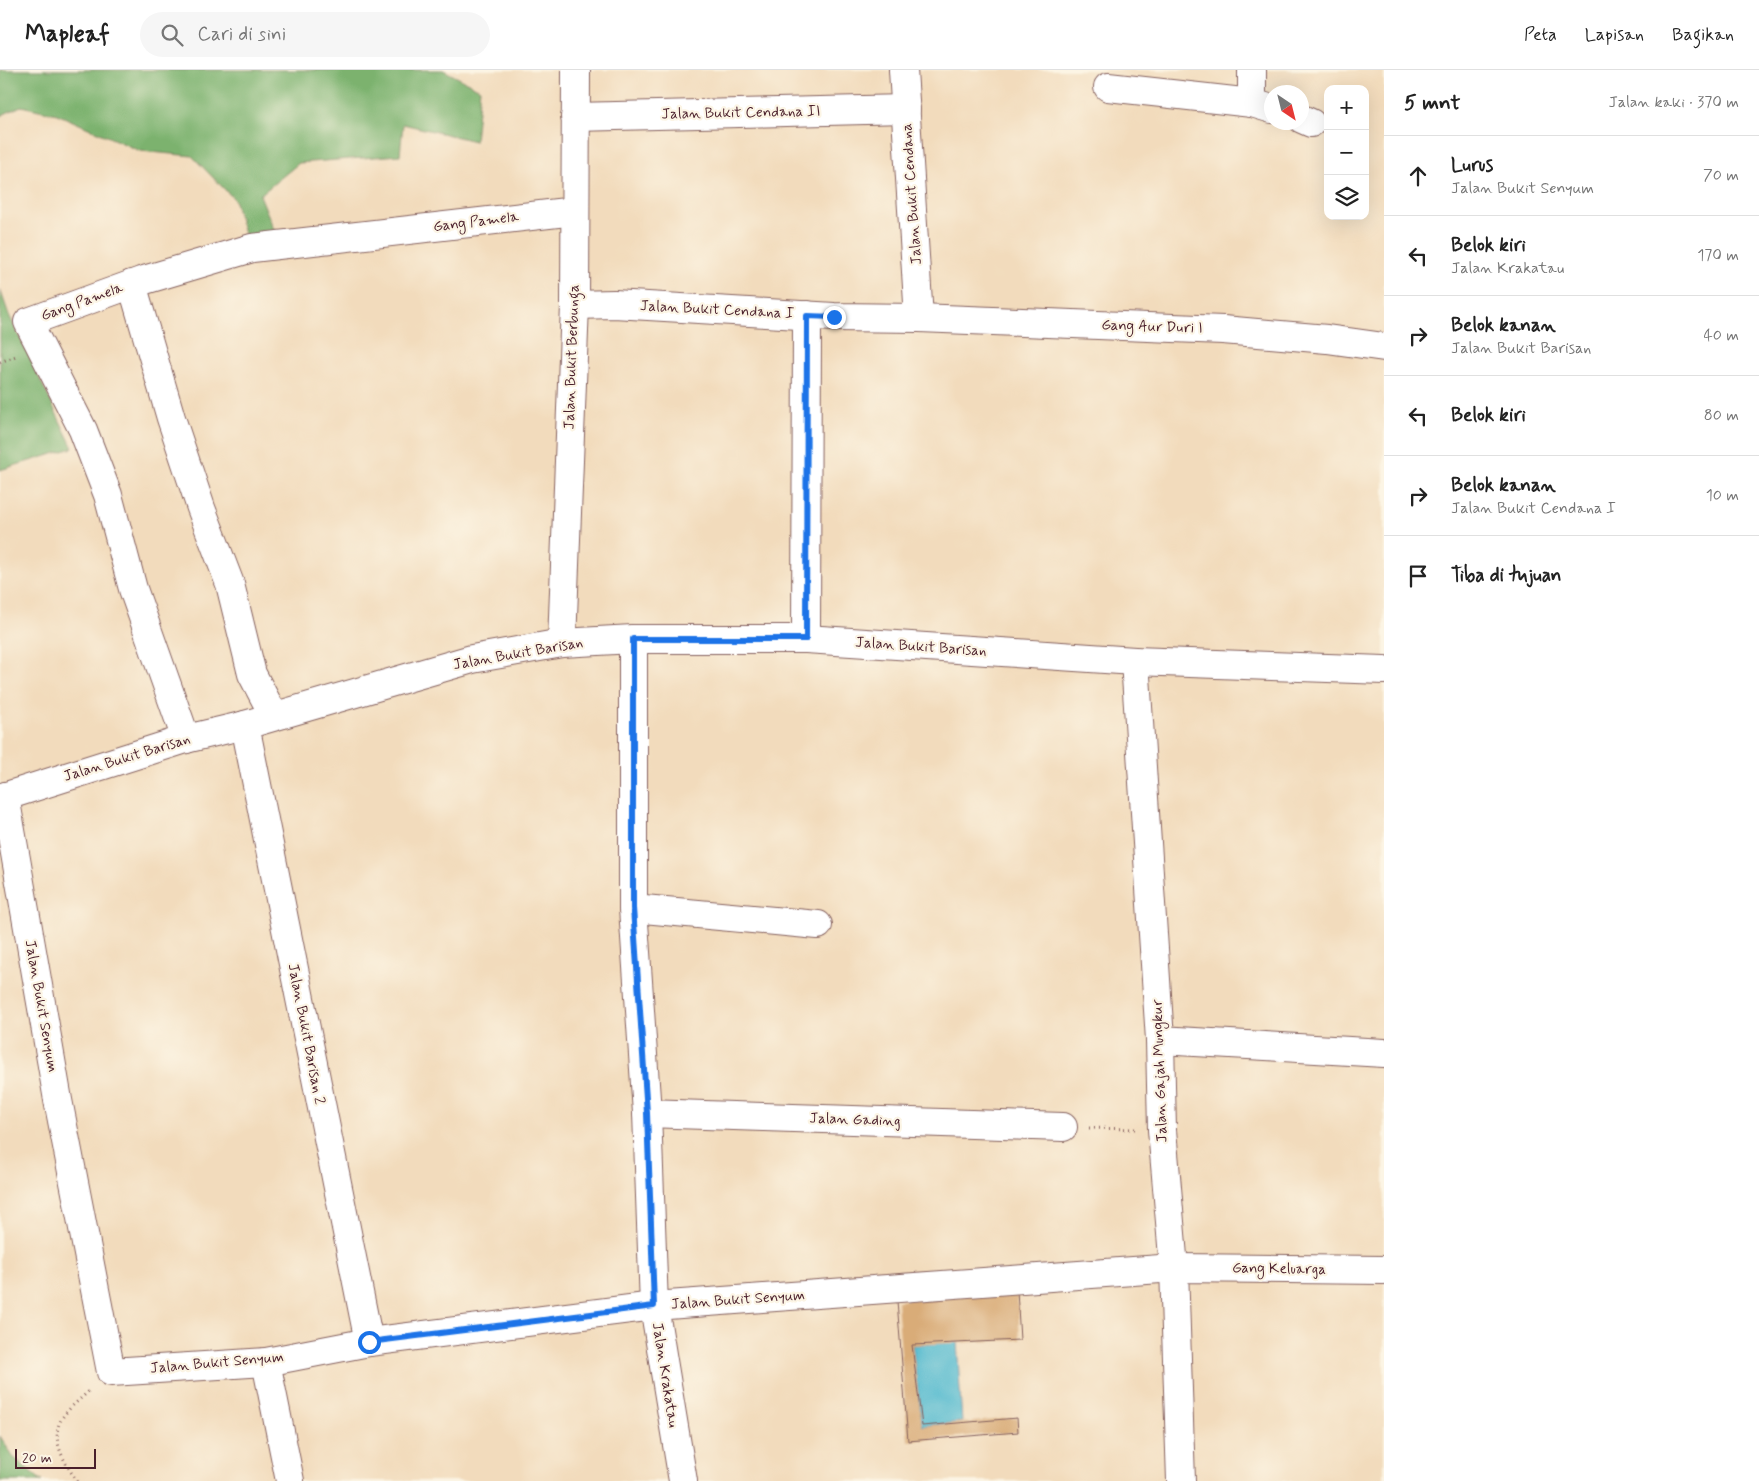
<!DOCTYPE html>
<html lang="id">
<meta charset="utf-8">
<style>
body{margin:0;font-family:Mynerve,sans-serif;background:#f6f6f6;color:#222}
.controls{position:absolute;right:15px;top:15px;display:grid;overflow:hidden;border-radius:10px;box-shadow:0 5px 20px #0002}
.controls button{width:45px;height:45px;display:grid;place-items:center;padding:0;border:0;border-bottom:1px solid #e0e0e0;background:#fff;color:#222;font:25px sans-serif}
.compass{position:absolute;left:1264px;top:15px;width:45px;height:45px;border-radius:50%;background:#fff;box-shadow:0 5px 20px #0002;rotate:145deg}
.scale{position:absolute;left:15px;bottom:12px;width:81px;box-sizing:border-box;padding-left:5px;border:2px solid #4a1f2b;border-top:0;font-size:14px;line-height:18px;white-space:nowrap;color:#4a1f2b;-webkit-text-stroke:4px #fcf5e5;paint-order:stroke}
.stop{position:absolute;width:15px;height:15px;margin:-11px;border:4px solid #1a73e8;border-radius:50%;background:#fff}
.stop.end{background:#1a73e8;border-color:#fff;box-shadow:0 1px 5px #0008}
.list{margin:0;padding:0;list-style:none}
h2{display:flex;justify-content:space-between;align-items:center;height:65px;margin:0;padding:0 20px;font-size:21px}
h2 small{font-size:16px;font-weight:400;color:#767676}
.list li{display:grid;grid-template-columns:32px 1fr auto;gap:15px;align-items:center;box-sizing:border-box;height:80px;padding:0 20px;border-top:1px solid #e0e0e0}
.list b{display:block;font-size:19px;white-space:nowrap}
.list p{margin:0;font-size:16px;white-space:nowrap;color:#767676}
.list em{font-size:16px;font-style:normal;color:#767676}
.icon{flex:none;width:28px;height:28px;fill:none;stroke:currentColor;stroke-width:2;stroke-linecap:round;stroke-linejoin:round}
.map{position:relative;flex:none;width:1384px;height:1411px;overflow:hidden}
header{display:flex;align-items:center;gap:30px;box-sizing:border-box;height:70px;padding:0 25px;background:#fff;border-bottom:1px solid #e0e0e0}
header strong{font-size:24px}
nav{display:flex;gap:28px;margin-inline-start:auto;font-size:18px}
.search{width:350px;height:45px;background:#f6f6f6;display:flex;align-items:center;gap:12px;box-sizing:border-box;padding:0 18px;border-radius:28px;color:#767676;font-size:19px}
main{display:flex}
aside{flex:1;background:#fff}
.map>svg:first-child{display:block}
</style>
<header>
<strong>Mapleaf</strong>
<div class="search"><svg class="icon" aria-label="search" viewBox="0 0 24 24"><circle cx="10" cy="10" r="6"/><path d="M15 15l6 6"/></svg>Cari di sini</div>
<nav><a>Peta</a><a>Lapisan</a><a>Bagikan</a></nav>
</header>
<main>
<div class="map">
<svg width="1384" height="1411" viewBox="0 0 1384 1411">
<rect width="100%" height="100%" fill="#fcf5e5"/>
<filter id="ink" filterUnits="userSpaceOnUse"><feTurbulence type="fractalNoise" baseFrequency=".02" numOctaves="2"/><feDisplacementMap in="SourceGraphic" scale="10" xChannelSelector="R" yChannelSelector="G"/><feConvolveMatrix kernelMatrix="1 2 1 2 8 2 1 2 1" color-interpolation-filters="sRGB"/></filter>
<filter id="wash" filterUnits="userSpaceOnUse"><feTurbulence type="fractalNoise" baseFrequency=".0096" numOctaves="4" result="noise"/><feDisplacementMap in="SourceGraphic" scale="20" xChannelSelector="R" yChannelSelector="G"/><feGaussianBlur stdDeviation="1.12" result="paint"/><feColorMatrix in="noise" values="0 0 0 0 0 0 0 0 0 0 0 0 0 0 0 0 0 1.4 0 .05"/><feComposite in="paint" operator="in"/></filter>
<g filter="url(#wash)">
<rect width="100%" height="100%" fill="#f2dbbc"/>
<g fill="#7bb26e" stroke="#62684c">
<polygon points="0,0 443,0 480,19 475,71 403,54 400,85 299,93 260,125 277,167 247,174 234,129 192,86 140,81 57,44 21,36 0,46"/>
<polygon points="0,219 9,245 73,378 0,400"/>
<polygon points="0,1366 13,1387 42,1411 0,1411"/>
</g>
<polygon fill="#51b9cf" stroke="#4e6c7d" points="957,1272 962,1352 922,1356 912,1275"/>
<g id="blocks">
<polygon fill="#d9ac78" points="1017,1220 1020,1270 912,1275 922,1356 1017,1348 1018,1362 908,1371 897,1231"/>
</g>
</g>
<g filter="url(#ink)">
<use href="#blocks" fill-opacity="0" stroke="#85615e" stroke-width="1"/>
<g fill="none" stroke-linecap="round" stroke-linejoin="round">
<defs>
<g id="minor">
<polyline points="903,0 919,248"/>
<polyline points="1252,0 1252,33 1272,39"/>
<polyline points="1108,17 1252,33"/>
<polyline points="575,47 906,39"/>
<polyline points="1302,49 1311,53"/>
<polyline points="132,214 171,348 201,438 230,514 252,604 274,646"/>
<polyline points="575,235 614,234 834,247 919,248 1223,260 1327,269 1384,277"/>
<polyline points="633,569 633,838 647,1043 654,1236 683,1411"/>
<polyline points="806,569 807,245"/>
<polyline points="562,573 575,235 576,0"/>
<polyline points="1135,591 1160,970 1162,1060 1174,1198 1181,1411"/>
<polyline points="245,655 369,1272"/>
<polyline points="186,669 133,519 108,425 83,360 28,252 141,211 252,178 575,141"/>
<polyline points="5,726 58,1030 111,1302 266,1292 369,1272 654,1236 1174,1198 1384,1200"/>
<polyline points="633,838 818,855"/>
<polyline points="1160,970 1384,983"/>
<polyline points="647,1043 1063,1057"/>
<polyline points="266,1292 290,1411"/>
</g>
<polyline id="major" points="0,728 186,669 245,655 472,589 562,573 633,569 806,569 1135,591 1384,600"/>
</defs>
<use href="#minor" stroke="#85615e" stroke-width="30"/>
<use href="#major" stroke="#85615e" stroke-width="30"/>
<g stroke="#85615e" stroke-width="3" stroke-dasharray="1 4" stroke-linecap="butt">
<polyline points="0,292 16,286"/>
<polyline points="1089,1058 1135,1059"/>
<path d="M77 1411C64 1392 47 1365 65 1344 72 1335 82 1328 90 1320"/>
</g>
<use href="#minor" stroke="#fff" stroke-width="28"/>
<use href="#major" stroke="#fff" stroke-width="28"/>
</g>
</g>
<g fill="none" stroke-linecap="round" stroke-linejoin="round" filter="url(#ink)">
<polyline stroke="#1a73e8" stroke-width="6" points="369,1272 654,1236 647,1043 633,838 633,569 806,569 807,246 834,247"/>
</g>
<g text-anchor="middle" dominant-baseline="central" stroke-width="4.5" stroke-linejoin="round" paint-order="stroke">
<g font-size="15" fill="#4a1f2b" stroke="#fcf5e5">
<text transform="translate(741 43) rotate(-1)">Jalan Bukit Cendana II</text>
<text transform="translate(912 124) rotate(-94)">Jalan Bukit Cendana</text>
<text transform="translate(476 152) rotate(-7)">Gang Pamela</text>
<text transform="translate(82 232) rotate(-20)">Gang Pamela</text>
<text transform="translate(717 240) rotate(3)">Jalan Bukit Cendana I</text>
<text transform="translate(1152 257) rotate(2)">Gang Aur Duri I</text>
<text transform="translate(572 287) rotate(-88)">Jalan Bukit Berbunga</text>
<text transform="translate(921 577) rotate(4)">Jalan Bukit Barisan</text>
<text transform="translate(518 584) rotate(-10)">Jalan Bukit Barisan</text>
<text transform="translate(127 688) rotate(-17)">Jalan Bukit Barisan</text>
<text transform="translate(41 936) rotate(80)">Jalan Bukit Senyum</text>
<text transform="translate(306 964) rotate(79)">Jalan Bukit Barisan 2</text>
<text transform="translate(1160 1001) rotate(-92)">Jalan Gajah Mungkur</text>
<text transform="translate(855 1050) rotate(2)">Jalan Gading</text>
<text transform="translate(1279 1199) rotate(1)">Gang Keluarga</text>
<text transform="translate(738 1230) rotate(-4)">Jalan Bukit Senyum</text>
<text transform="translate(217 1293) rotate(-5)">Jalan Bukit Senyum</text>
<text transform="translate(665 1305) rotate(81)">Jalan Krakatau</text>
</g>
</g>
</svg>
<div class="controls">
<button>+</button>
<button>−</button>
<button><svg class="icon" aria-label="layers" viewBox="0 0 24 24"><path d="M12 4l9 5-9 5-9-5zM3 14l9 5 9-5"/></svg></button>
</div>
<svg class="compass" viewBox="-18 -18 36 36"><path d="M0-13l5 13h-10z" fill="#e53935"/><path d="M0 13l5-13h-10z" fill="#767676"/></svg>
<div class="scale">20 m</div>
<div class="stop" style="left:369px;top:1272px"></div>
<div class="stop end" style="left:834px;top:247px"></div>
</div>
<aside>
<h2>5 mnt<small>Jalan kaki · 370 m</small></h2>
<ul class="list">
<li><svg class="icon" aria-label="ahead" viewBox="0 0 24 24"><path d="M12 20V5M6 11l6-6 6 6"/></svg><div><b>Lurus</b><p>Jalan Bukit Senyum</p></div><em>70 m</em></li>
<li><svg class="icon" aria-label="left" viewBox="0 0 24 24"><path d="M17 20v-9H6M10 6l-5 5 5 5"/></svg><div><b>Belok kiri</b><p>Jalan Krakatau</p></div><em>170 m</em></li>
<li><svg class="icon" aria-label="right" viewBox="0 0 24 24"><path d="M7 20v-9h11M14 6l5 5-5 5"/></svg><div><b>Belok kanan</b><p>Jalan Bukit Barisan</p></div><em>40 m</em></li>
<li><svg class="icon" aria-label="left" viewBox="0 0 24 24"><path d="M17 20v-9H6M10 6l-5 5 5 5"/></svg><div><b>Belok kiri</b></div><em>80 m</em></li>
<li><svg class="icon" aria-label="right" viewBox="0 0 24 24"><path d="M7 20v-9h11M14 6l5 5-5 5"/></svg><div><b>Belok kanan</b><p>Jalan Bukit Cendana I</p></div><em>10 m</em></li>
<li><svg class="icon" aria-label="arrive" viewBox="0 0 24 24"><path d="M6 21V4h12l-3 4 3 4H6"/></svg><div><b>Tiba di tujuan</b></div></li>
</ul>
</aside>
</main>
